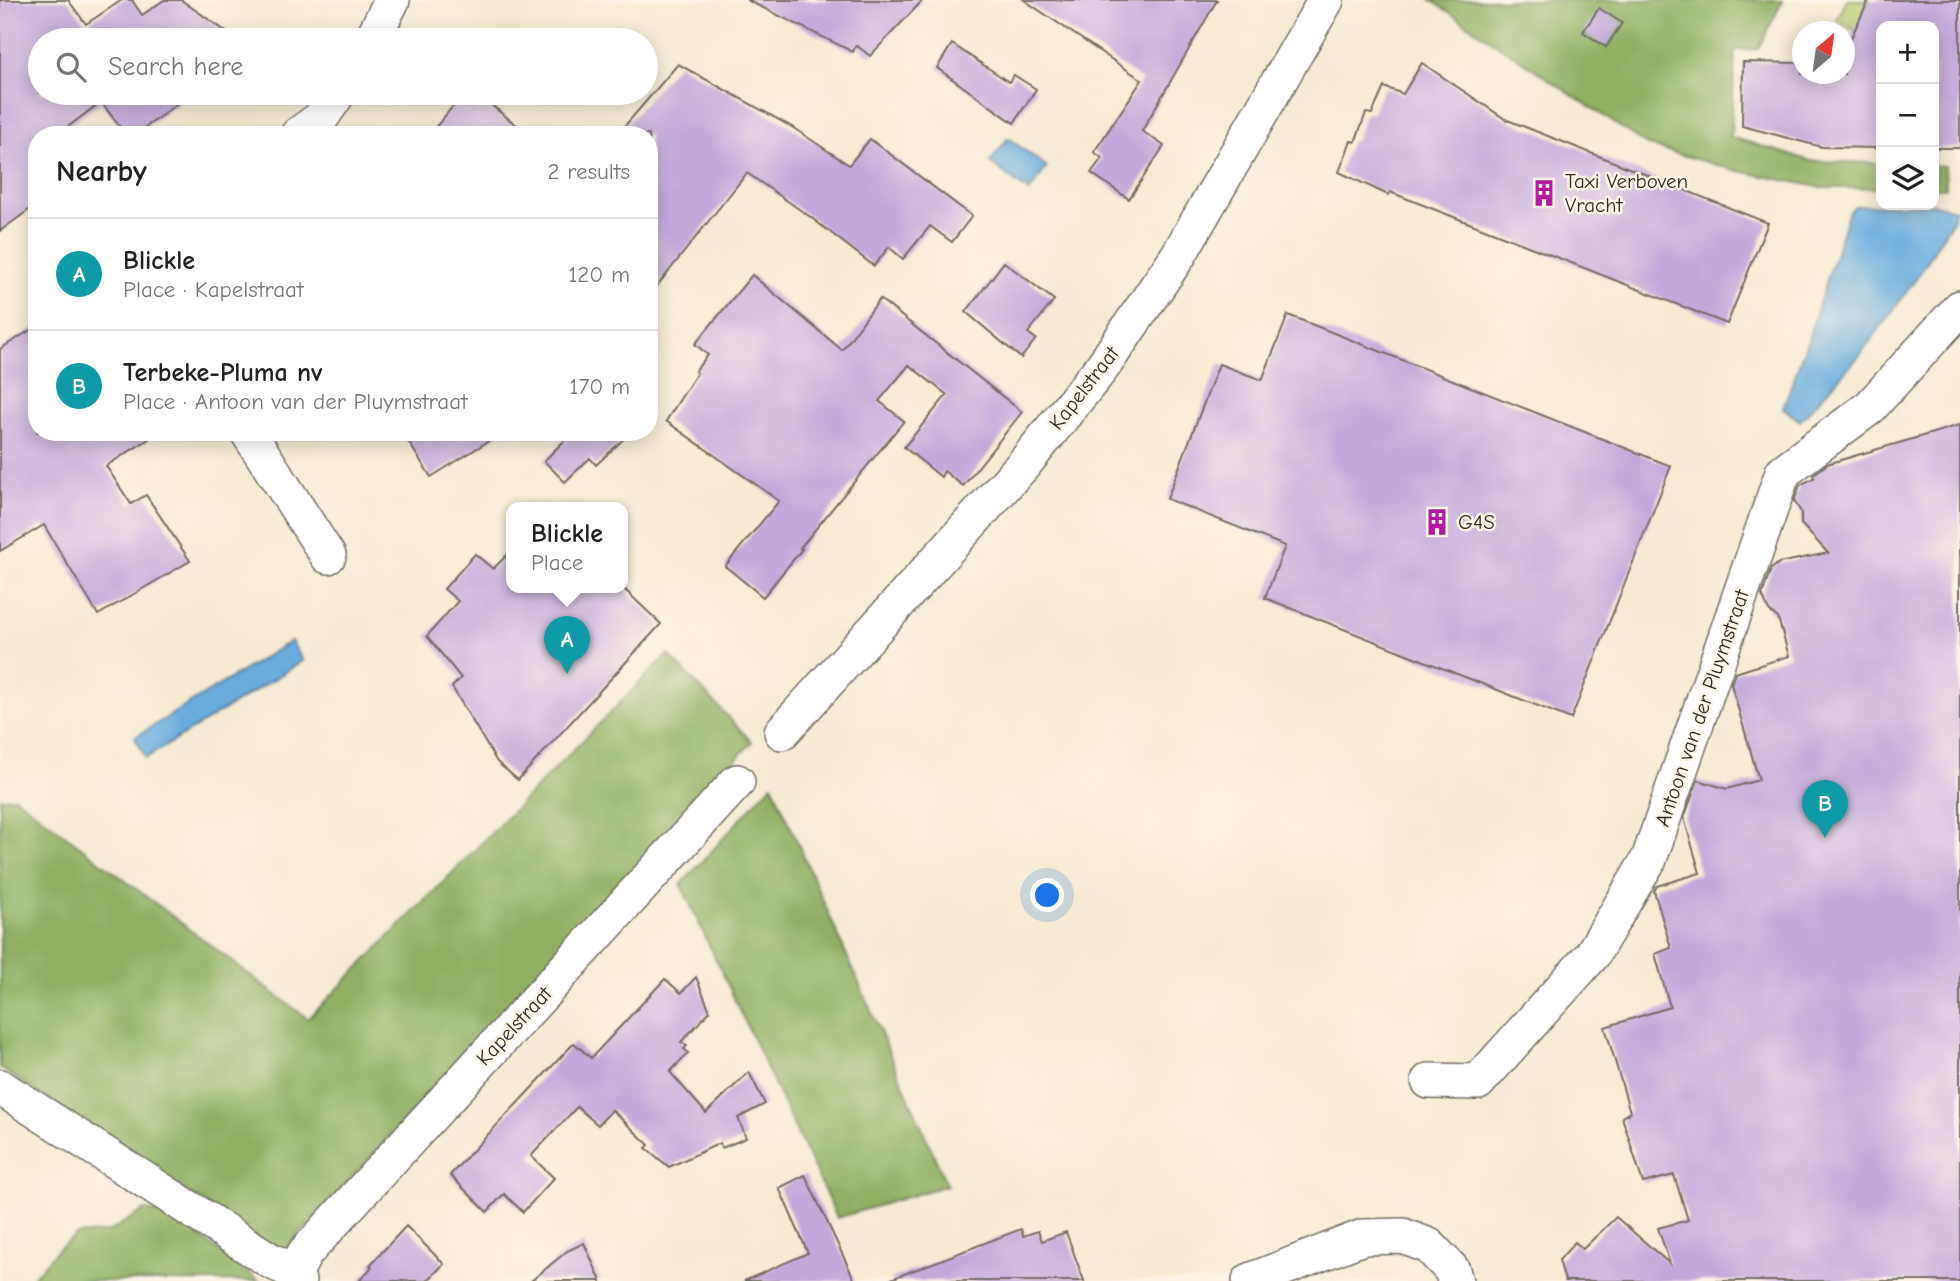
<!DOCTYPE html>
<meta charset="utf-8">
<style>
body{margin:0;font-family:"Comic Neue",sans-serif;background:#f6f6f6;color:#202124}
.controls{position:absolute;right:21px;top:21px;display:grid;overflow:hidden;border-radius:14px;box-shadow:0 4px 18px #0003}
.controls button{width:63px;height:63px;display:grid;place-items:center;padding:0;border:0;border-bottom:2px solid #e0e0e0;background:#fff;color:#202124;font:35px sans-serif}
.compass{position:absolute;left:1792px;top:21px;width:63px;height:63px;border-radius:50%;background:#fff;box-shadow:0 4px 18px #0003;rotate:29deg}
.you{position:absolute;left:1048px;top:896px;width:24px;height:24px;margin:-18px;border:5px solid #fff;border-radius:50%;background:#1a73e8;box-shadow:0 0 0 10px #1a73e833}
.badge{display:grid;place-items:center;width:46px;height:46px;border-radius:50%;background:#db2777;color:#fff;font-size:23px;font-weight:700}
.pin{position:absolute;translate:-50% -58px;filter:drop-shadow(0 2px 4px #0008)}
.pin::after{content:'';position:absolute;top:37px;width:24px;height:21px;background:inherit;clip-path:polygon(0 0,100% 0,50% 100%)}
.popup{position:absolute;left:506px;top:502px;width:122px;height:91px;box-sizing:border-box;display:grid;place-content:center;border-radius:14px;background:#fff;filter:drop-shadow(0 2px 5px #0005);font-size:23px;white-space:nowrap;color:#757577}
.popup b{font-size:26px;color:#202124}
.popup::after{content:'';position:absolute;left:50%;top:100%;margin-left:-14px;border:14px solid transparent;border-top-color:#fff}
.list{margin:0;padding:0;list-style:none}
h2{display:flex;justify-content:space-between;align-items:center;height:91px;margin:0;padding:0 28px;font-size:30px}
h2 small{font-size:23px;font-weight:400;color:#757577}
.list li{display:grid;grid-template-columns:46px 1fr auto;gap:21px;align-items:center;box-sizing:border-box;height:112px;padding:0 28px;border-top:2px solid #e0e0e0}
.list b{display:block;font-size:26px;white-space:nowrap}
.list p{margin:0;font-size:23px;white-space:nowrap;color:#757577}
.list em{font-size:23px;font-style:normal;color:#757577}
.icon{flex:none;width:38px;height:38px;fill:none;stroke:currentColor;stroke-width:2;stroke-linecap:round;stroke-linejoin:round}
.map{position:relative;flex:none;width:1960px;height:1281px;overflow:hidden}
.search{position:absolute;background:#fff;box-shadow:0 4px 18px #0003;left:28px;top:28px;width:630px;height:77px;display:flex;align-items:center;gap:18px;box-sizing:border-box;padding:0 24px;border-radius:38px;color:#757577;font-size:26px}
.panel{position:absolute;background:#fff;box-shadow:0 4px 18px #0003;left:28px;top:126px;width:630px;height:315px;border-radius:28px}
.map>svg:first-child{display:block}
</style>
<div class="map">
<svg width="1960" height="1281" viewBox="0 0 1960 1281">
<rect width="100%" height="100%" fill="#fcf5e5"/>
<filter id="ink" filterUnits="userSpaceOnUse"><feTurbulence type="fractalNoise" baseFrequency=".0143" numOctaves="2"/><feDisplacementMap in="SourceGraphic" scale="14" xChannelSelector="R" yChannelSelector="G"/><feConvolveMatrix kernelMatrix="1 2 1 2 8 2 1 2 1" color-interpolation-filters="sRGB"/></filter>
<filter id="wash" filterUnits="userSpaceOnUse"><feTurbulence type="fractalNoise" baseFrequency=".00686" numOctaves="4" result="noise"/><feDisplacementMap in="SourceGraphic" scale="28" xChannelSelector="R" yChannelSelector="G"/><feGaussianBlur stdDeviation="1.57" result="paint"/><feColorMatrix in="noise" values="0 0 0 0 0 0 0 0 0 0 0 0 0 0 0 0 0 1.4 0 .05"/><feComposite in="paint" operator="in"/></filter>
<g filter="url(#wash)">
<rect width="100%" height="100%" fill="#f5ebd2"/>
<polygon fill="#b4cb6f" stroke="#707b4d" stroke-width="2" points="1847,0 1869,0 1855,31 1837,20"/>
<g fill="#8faf62" stroke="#5d6d46" stroke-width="2">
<polygon points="1431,0 1783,0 1758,49 1735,50 1731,137 1811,161 1881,163 1881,188 1823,188 1734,170 1647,145"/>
<polygon points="1934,165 1945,166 1946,188 1934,188"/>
<polygon points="668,654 752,742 281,1254 0,1068 0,798 15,797 308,1019"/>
<polygon points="772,784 947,1185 837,1218 681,885"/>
<polygon points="145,1210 170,1215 259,1281 30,1281 56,1251 76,1235 108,1232"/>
</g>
<g fill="#67acdd" stroke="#496c84" stroke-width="2">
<polygon points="1008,138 1047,167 1029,192 990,162"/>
<polygon points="1934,204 1956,209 1952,221 1922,270 1894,309 1859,356 1800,421 1783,408 1808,339 1849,211 1857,206"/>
<polygon points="291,641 303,661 146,758 135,737"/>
</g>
<g id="blocks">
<g fill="#c1a9dc">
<polygon points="0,0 68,0 86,24 122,0 132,0 142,15 164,0 181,0 238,40 40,40 40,93 192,93 135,135 126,135 101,102 57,135 37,135 37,204 0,231"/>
<polygon points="747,0 923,0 870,56 856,45 853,52"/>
<polygon points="1024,0 1217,0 1142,131 1164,146 1129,199 1091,173 1102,158 1094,152 1142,80"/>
<polygon points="1869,0 1960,0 1960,148 1934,148 1934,26 1881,26 1881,148 1822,147 1742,126 1743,62 1802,63 1802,74 1844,74 1844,52"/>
<polygon points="1599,8 1622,23 1606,47 1583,32"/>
<polygon points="952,44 1009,82 1014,75 1036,89 1014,123 937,68"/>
<polygon points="1422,63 1505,119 1768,223 1727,324 1390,192 1388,195 1339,172 1351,141 1355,142 1366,113 1372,114 1384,87 1403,94"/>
<polygon points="678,64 792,127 849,165 870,139 972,216 952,242 930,226 903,259 889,247 874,266 809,216 747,173 649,296 649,135 617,135"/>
<polygon points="464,93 476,93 529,135 429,135"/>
<polygon points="1004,262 1054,300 1028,333 1036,339 1021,358 966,312"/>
<polygon points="752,275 842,350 880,299 1022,412 963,486 944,471 941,477 904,447 947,395 909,365 879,401 904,421 800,548 802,549 763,597 725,566 779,501 666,421 697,373 695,371 708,355 695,344"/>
<polygon points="1288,315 1671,466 1571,719 1265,598 1285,546 1167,499 1219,364 1262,380"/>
<polygon points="37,326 37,432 160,432 106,466 131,504 146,495 190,561 98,615 44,525 0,551 0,349"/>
<polygon points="1960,425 1960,1281 1565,1281 1559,1260 1575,1242 1583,1249 1616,1217 1670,1264 1658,1228 1688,1220 1674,1175 1643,1183 1622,1117 1630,1112 1605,1027 1670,1007 1655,954 1671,948 1654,891 1657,886 1700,873 1684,818 1698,780 1727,789 1759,780 1731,684 1735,673 1789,656 1778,618 1769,611 1762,595 1771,569 1779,563 1828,553 1801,524 1801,512 1794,501 1800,485 1814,478 1813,475 1827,464"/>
<polygon points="402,432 503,432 431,477"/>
<polygon points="570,432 631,432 596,465 590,458 565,482 544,461 571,434"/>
<polygon points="511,551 511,588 623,588 661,624 518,780 497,762 452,687 461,678 427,636 458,601 444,589 475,554 493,569"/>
<polygon points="696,977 710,1011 681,1042 687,1046 684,1049 688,1053 670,1072 706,1113 749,1072 765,1104 738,1118 746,1138 722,1148 720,1143 669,1167 646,1148 649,1145 612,1110 598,1125 577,1107 531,1156 554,1178 523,1212 504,1194 487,1212 450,1175 574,1043 591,1058 665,979 681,993"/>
<polygon points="805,1175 855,1281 744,1281 808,1253 779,1188"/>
<polygon points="406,1226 444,1264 427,1281 359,1281 372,1267 370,1265"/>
<polygon points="1021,1229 1023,1236 1038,1231 1042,1241 1066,1232 1084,1281 892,1281 891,1279"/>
<polygon points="584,1243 601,1281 531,1281 567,1251"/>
</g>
</g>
</g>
<g filter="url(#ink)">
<use href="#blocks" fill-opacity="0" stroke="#726e65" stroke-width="2"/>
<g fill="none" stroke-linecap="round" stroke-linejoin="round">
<defs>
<g id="minor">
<polyline points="372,40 392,0"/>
<polyline points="298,135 320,119 338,93"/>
<polyline points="248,432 328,556"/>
<polyline points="782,732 1024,464 1103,366 1178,256 1326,0"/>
<polyline points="1429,1081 1478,1082 1592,955 1649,859 1783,472 1870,407 1960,308"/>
<polyline points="0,1087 271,1261 295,1272 298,1281"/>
<polyline points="295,1272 305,1253 737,782"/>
<polyline points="1250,1281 1363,1237 1403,1236 1429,1246 1452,1270 1455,1281"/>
</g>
</defs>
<use href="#minor" stroke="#726e65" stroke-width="38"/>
<use href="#minor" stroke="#fff" stroke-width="35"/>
</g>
</g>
<defs>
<symbol id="building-bare" viewBox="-9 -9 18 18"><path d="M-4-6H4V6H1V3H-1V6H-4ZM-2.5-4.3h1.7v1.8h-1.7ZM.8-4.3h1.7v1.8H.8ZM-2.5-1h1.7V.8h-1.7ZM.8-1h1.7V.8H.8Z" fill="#b5179e" stroke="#fcf5e5" stroke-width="2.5" paint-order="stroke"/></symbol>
</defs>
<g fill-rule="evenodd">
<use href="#building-bare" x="1525" y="174" width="38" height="38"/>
<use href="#building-bare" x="1418" y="503" width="38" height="38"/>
</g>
<g text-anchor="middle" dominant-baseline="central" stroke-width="5" stroke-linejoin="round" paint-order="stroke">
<g font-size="21" fill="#2b2b2b" stroke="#fcf5e5" text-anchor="start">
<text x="1565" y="181">Taxi Verboven<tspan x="1565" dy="24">Vracht</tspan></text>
<text x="1458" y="522">G4S</text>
</g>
<g font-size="21" fill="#2b2b2b" stroke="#fcf5e5">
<text transform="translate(1084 388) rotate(-52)">Kapelstraat</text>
<text transform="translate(1702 708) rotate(-71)">Antoon van der Pluymstraat</text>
<text transform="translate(514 1026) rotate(-47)">Kapelstraat</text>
</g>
</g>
</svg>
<div class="controls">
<button>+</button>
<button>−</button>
<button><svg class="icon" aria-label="layers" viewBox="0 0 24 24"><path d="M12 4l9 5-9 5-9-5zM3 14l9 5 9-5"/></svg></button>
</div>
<svg class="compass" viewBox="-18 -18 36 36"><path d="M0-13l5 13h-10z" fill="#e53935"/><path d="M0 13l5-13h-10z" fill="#757577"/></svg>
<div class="you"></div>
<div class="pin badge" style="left:567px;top:674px;background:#0f9aa8">A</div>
<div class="popup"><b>Blickle</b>Place</div>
<div class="pin badge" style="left:1825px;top:838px;background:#0f9aa8">B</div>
<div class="search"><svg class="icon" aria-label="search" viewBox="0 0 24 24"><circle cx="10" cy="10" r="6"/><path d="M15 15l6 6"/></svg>Search here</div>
<section class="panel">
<h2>Nearby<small>2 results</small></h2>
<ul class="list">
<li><span class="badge" style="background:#0f9aa8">A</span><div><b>Blickle</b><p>Place · Kapelstraat</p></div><em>120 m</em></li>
<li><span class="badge" style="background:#0f9aa8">B</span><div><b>Terbeke-Pluma nv</b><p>Place · Antoon van der Pluymstraat</p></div><em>170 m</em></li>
</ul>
</section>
</div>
